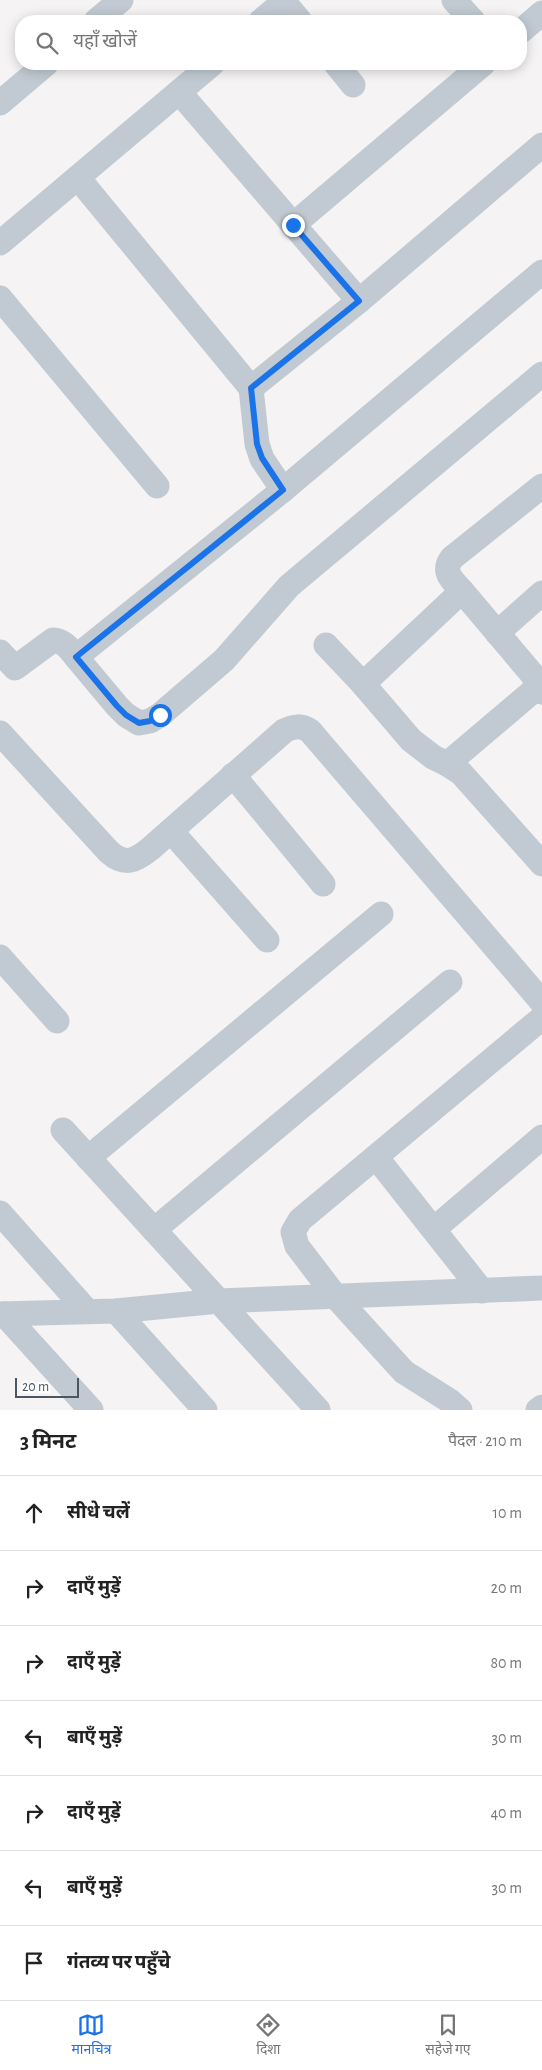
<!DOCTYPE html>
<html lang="hi">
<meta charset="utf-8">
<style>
body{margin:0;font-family:"Alegreya Sans","Noto Sans Devanagari",sans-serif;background:#f2f2f2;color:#222}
.scale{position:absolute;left:15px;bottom:12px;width:64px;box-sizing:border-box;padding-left:5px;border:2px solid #4a5661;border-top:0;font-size:14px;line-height:18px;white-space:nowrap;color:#4a5661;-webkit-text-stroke:4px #fff;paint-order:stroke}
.stop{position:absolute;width:15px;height:15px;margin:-11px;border:4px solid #1a73e8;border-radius:50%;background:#fff}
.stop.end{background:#1a73e8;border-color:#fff;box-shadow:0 1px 5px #0008}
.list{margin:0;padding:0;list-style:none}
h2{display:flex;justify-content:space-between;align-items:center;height:65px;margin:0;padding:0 20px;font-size:21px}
h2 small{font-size:16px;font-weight:400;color:#767676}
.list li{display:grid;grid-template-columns:32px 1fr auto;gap:15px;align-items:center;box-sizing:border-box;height:75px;padding:0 20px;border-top:1px solid #e0e0e0}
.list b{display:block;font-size:19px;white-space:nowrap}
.list em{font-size:16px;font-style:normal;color:#767676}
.icon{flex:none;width:28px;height:28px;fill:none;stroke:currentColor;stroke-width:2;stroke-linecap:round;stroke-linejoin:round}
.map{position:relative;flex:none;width:542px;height:1410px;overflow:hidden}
.search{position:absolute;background:#fff;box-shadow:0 2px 12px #0003;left:15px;right:15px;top:15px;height:55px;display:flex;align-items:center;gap:12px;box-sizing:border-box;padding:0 18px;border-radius:20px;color:#767676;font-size:19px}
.sheet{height:590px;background:#fff}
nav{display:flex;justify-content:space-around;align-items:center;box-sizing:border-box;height:70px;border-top:1px solid #e0e0e0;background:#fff;font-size:14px;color:#767676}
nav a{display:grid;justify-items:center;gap:2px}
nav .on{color:#1a73e8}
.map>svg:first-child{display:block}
</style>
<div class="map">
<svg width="542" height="1410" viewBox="0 0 542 1410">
<rect width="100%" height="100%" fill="#f5f3f3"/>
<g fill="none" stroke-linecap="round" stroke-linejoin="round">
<g stroke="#c1cad2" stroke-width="25">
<polyline points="454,0 473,21"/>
<polyline points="284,2 300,21"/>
<polyline points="96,21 121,0"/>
<polyline points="261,21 286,0"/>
<polyline points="521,31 542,13"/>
<polyline points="336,64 353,85"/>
<polyline points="179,92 359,301"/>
<polyline points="0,103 46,64"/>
<polyline points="78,178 251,388"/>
<polyline points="293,225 483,64"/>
<polyline points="0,243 212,64"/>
<polyline points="542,272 283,490 76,657 117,706 126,715 139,723 150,721 160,715 224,660 289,586 542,374"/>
<polyline points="0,298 157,486"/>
<polyline points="283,490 262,459 257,444 251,388 359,301 542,145"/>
<polyline points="462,591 532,674 542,692"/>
<polyline points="497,633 542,593"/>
<polyline points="326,645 363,684 411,740 433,757 447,764 461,773 542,864"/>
<path d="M0 652 15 668 53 640C64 641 69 648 76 657"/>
<path d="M363 684 462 591C453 581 441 572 452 558L542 486"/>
<path d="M0 733 109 852C125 866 135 861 150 849L284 731C294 726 301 725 310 731L542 1002"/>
<polyline points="447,764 539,686"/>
<polyline points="233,775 323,884"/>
<polyline points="171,831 267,940"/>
<polyline points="0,957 57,1021"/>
<polyline points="63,1130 318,1410"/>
<polyline points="376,1157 482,1291"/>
<polyline points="88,1158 381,914"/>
<polyline points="0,1213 87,1311"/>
<polyline points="434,1229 542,1137"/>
<polyline points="154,1230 450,982"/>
<polyline points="116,1311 205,1410"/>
<polyline points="0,1314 116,1311 219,1301 542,1288"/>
<polyline points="4,1314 91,1410"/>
<polyline points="460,1410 450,1401 404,1372 393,1360 336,1297 297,1246 293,1232 300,1220 542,1018"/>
<polyline points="538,1410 542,1407"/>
</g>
</g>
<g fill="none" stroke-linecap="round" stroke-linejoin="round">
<polyline stroke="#1a73e8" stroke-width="6" points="160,715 150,721 139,723 126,715 117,706 76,657 283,490 262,458 257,444 251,388 359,301 293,225"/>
</g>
</svg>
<div class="scale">20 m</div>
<div class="stop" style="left:160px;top:715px"></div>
<div class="stop end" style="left:293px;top:225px"></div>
<div class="search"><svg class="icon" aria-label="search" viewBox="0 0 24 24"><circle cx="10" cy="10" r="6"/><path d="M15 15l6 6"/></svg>यहाँ खोजें</div>
</div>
<section class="sheet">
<h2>3 मिनट<small>पैदल · 210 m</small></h2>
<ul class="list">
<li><svg class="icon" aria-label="ahead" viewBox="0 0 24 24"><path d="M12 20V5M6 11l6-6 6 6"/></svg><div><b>सीधे चलें</b></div><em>10 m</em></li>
<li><svg class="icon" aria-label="right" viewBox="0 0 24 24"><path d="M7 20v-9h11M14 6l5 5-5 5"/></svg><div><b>दाएँ मुड़ें</b></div><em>20 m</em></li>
<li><svg class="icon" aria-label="right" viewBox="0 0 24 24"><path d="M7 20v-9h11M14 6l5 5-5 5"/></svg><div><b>दाएँ मुड़ें</b></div><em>80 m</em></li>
<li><svg class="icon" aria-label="left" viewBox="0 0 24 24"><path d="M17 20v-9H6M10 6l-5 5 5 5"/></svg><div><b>बाएँ मुड़ें</b></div><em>30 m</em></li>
<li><svg class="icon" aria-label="right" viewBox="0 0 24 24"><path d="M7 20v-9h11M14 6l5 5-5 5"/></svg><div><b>दाएँ मुड़ें</b></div><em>40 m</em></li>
<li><svg class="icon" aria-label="left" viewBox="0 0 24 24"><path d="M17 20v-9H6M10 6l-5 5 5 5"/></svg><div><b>बाएँ मुड़ें</b></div><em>30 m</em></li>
<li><svg class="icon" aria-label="arrive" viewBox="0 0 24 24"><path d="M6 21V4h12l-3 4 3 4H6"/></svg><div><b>गंतव्य पर पहुँचे</b></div></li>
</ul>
</section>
<nav>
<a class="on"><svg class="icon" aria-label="map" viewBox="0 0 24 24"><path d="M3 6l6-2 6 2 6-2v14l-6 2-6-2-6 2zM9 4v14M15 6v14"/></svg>मानचित्र</a>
<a><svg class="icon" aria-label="directions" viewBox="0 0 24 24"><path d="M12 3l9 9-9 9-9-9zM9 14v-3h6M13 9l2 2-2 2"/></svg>दिशा</a>
<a><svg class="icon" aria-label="saved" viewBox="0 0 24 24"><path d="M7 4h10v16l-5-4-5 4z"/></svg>सहेजे गए</a>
</nav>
